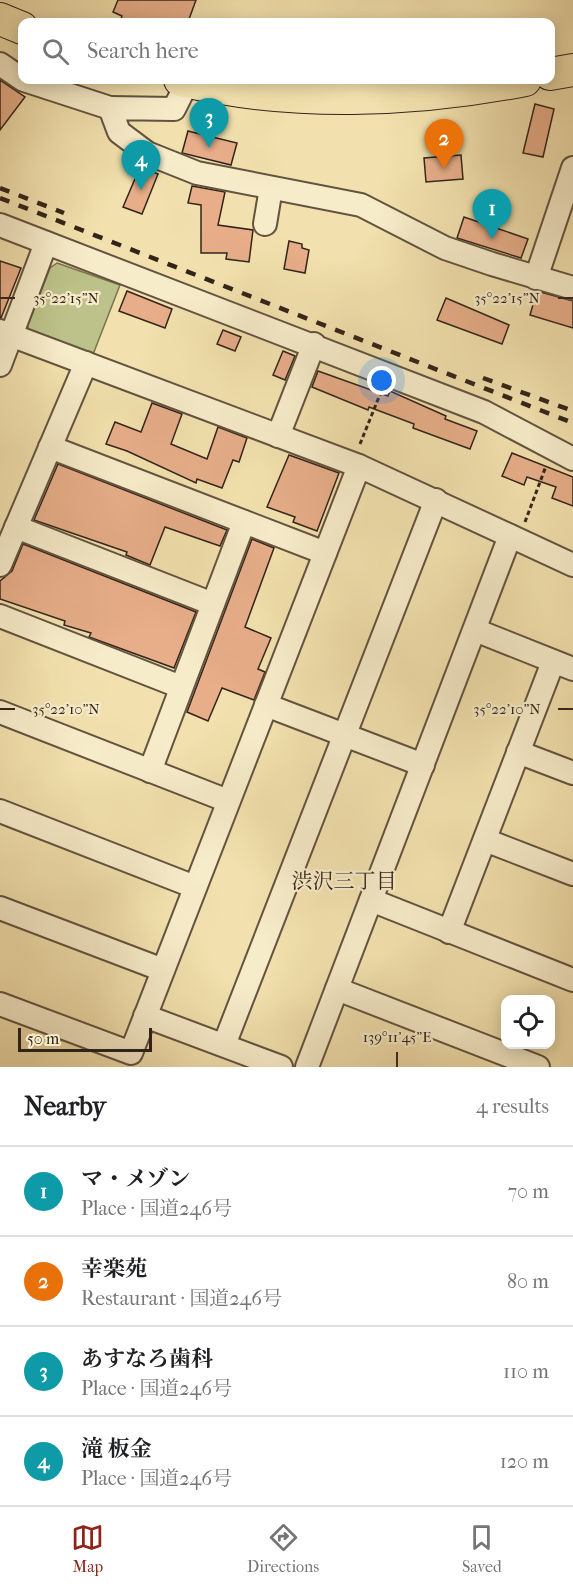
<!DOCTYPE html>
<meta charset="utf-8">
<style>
body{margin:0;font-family:"IM FELL French Canon","Noto Serif JP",serif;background:#f6f6f6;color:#202124}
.controls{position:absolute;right:18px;bottom:18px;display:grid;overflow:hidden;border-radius:12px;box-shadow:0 3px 15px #0003}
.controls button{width:54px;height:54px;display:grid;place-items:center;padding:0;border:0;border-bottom:2px solid #e0e0e0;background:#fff;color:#202124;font:30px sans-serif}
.scale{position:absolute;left:18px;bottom:15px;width:134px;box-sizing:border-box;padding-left:6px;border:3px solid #33241a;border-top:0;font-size:16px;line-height:21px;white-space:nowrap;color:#33241a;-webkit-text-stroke:4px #f7ecca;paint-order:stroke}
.you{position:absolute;left:382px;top:381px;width:21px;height:21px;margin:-15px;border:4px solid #fff;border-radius:50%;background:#1a73e8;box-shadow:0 0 0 9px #1a73e833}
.badge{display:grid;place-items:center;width:39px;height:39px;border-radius:50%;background:#8f2418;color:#fff;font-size:20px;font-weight:700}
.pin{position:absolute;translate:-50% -50px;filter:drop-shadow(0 2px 3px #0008)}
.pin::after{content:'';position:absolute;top:32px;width:21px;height:18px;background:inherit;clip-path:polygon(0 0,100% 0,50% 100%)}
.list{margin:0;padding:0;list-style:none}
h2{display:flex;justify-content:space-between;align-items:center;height:78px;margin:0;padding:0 24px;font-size:26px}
h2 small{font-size:20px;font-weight:400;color:#757577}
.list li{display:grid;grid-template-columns:39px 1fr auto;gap:18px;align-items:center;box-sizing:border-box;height:90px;padding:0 24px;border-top:2px solid #e0e0e0}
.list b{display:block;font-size:22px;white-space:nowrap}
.list p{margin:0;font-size:20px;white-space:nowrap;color:#757577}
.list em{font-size:20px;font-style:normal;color:#757577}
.icon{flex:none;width:33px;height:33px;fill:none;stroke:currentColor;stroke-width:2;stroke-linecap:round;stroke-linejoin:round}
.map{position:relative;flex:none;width:573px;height:1067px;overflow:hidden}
.search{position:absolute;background:#fff;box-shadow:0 3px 15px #0003;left:18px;right:18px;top:18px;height:66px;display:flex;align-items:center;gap:15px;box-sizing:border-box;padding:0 21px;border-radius:12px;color:#757577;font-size:22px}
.sheet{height:438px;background:#fff}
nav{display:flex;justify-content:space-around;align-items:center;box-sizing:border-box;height:84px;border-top:2px solid #e0e0e0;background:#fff;font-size:16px;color:#757577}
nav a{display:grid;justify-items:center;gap:3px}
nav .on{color:#8f2418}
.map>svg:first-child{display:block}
</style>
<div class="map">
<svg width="573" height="1067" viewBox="0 0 573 1067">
<rect width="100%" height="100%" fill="#f2e1ae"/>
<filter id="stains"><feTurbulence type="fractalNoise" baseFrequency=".00333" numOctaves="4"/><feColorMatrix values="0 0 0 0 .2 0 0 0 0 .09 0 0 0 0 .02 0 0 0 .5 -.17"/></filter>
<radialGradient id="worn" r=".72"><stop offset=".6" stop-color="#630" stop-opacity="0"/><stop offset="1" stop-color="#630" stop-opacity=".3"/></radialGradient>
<polygon fill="#bcc289" stroke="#787352" stroke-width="1.5" points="57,263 120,285 92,357 28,333 28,325 50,268"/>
<g fill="#e7ae89" stroke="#33241a" stroke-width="1.5">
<polygon points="118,0 196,0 188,22 120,22 122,16 113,12"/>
<polygon points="0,80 25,97 0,130"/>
<polygon points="535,104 554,109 543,157 523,153"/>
<polygon points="188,131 237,143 231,165 182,153"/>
<polygon points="461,155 463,179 426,182 424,158"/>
<polygon points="140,167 158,174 142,214 123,207"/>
<polygon points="192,186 225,192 218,225 253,230 249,262 226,259 227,253 201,253 201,205 188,203"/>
<polygon points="464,217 528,239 521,258 457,238"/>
<polygon points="289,241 302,244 302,248 309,250 305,273 284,269"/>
<polygon points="0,261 21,268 1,318 0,318"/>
<polygon points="127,291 172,309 165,328 119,311"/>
<polygon points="537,291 573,301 573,328 530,315"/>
<polygon points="446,298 509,325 502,344 437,320"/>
<polygon points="223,330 241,337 235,351 217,344"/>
<polygon points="283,351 295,356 285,380 273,375"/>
<polygon points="318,371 388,396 390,391 446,416 445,419 477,431 470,449 413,428 414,424 369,407 368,410 312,387"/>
<polygon points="152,403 182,414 171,444 207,459 218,427 247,438 239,462 233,460 222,488 197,479 196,483 127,451 106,444 115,422 141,432"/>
<polygon points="512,453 573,477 573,506 552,498 556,487 527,477 524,485 502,476"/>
<polygon points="289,455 339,473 317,531 293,522 295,517 267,507"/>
<polygon points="58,464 227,530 220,546 165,527 150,565 126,555 127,552 34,520"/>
<polygon points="252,539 274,548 245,627 271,638 258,669 265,672 254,700 222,688 208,721 187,712"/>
<polygon points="23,544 196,612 174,668 89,637 91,633 64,625 65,621 0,599 0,581 12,571"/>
</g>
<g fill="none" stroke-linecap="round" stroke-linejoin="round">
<defs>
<g id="minor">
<polyline points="0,64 22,79"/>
<polyline points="24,80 110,108"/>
<polyline points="188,81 174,109 110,108 119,132 147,153 197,173 361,205 445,248 492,264 573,288"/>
<polyline points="265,224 271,188"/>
<polyline points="0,225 484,412 573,459"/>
<polyline points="536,278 573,168"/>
<polyline points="0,331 359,466 573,565"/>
<polyline points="0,365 46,243"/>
<polyline points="278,436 314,344"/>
<polyline points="50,447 325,553"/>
<polyline points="16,527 213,604"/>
<polyline points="0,565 86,363"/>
<polyline points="0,616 181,687"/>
<polyline points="475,630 573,669"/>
<polyline points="266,705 423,765"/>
<polyline points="0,712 228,801"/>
<polyline points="518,752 573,773"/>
<polyline points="150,771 244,522"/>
<polyline points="0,811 195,887"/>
<polyline points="485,840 573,874"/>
<polyline points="371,900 573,980"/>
<polyline points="0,908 163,970"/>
<polyline points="449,932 553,662"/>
<polyline points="337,989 538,1067"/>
<polyline points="0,1004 131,1053 359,466"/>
<polyline points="145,1016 281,1067"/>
<polyline points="224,1045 436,500"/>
<polyline points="307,1067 510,536"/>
</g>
<g id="highway">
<polyline points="0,19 22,28"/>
<polyline points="550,74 573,70"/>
<path d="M180 80C292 106 413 102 525 80"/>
</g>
</defs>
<use href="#minor" stroke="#63533f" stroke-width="26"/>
<use href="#highway" stroke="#33241a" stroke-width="34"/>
<g stroke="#33241a" stroke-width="3" stroke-dasharray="4.5 3" stroke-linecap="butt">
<polyline points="360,444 381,392"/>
<polyline points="525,522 546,466"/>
</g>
<use href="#minor" stroke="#f7ecca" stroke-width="22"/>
<use href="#highway" stroke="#f2e1ae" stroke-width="32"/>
<g stroke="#33241a" stroke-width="4.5" stroke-dasharray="10 10" stroke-linecap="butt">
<polyline points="0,188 64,213"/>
<polyline points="0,198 573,423"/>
<polyline points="483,378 573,411"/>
</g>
</g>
<path fill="none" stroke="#33241a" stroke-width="2" d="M0 298H15M558 298H573M0 709H15M558 709H573M397 1052V1067"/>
<g text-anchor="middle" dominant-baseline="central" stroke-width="4.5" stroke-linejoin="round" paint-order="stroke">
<g font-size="21" fill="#33241a" stroke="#f7ecca">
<text x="344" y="881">渋沢三丁目</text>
</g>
</g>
<g font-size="15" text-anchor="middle" fill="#33241a" stroke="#f7ecca" stroke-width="4.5" stroke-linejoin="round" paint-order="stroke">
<text x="66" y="303">35°22'15"N</text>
<text x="507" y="303">35°22'15"N</text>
<text x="66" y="714">35°22'10"N</text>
<text x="507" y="714">35°22'10"N</text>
<text x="397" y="1042">139°11'45"E</text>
</g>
<rect width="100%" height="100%" filter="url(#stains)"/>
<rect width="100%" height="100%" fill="url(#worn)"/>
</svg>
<div class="controls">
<button><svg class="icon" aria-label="locate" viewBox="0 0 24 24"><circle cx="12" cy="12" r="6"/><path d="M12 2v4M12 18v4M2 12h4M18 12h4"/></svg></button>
</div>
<div class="scale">50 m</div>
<div class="you"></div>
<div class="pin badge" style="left:492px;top:239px;background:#0f9aa8">1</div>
<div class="pin badge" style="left:444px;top:169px;background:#e8710a">2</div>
<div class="pin badge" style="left:209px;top:148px;background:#0f9aa8">3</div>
<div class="pin badge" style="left:141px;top:190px;background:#0f9aa8">4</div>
<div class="search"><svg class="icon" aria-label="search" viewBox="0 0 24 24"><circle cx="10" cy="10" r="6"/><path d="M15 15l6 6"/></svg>Search here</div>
</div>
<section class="sheet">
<h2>Nearby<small>4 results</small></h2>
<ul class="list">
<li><span class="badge" style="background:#0f9aa8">1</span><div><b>マ・メゾン</b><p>Place · 国道246号</p></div><em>70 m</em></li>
<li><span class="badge" style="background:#e8710a">2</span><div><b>幸楽苑</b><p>Restaurant · 国道246号</p></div><em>80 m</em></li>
<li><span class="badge" style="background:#0f9aa8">3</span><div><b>あすなろ歯科</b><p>Place · 国道246号</p></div><em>110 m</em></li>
<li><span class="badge" style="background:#0f9aa8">4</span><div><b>滝 板金</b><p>Place · 国道246号</p></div><em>120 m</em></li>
</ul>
</section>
<nav>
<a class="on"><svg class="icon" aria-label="map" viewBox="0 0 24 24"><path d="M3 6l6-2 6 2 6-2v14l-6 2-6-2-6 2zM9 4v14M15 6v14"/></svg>Map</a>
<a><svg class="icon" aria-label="directions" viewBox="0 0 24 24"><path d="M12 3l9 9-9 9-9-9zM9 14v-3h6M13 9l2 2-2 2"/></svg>Directions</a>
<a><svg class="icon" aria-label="saved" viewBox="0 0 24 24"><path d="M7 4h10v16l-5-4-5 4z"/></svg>Saved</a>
</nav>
